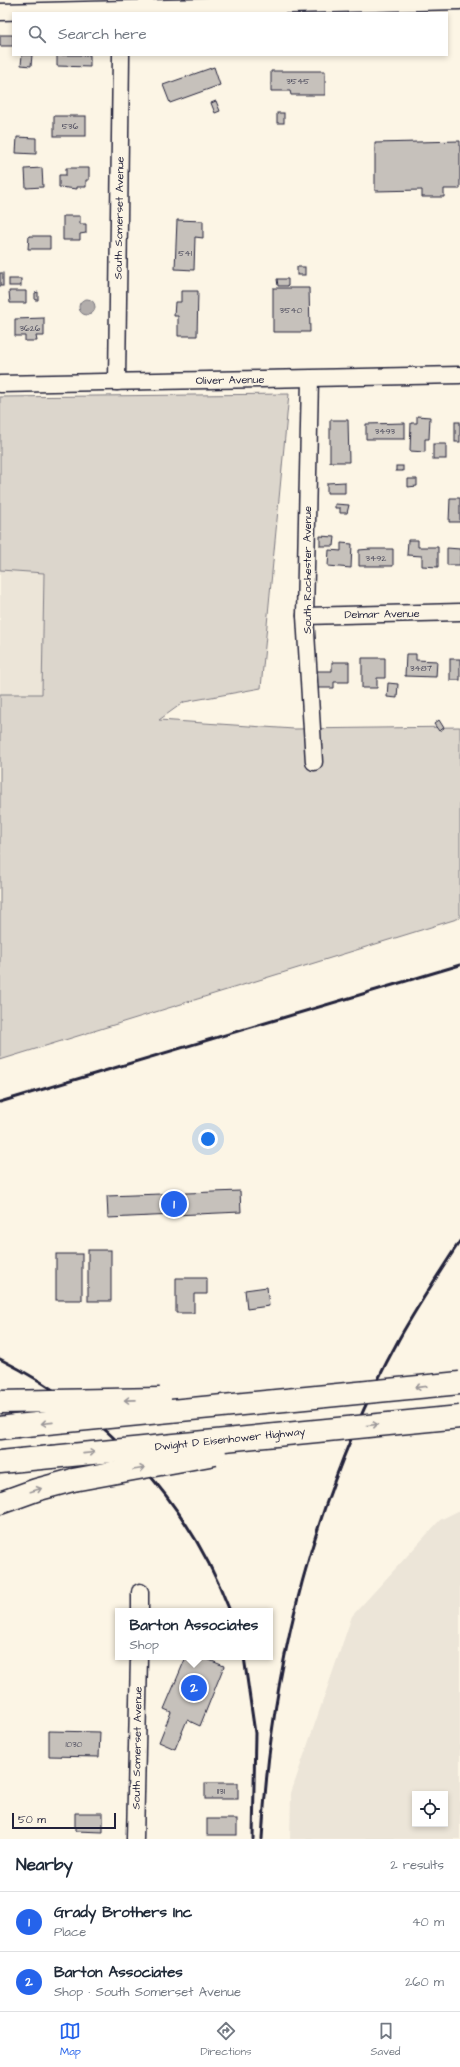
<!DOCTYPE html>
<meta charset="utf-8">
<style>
body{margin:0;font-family:"Architects Daughter",sans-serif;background:#f6f6f7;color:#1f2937}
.controls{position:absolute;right:12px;bottom:12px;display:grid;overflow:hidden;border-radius:0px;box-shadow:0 2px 6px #0003}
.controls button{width:36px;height:36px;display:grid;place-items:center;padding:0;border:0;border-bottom:1px solid #e0e1e3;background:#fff;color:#1f2937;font:20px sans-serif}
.scale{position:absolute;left:12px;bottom:10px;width:104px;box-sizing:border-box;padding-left:4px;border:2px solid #22223b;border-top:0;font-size:11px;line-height:14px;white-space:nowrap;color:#22223b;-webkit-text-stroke:3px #fcf5e5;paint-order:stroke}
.you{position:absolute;left:208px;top:1139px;width:14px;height:14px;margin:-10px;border:3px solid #fff;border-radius:50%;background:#1a73e8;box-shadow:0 0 0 6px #1a73e833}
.badge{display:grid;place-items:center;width:26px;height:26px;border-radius:50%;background:#2563eb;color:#fff;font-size:13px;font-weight:700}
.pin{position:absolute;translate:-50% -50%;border:2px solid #fff;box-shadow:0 1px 4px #0006}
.popup{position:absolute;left:115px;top:1608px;width:158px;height:52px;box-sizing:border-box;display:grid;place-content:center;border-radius:0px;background:#fff;filter:drop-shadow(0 1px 3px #0005);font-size:13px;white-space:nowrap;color:#747a83}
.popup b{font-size:15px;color:#1f2937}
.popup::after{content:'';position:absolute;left:50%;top:100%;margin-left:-8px;border:8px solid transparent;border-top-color:#fff}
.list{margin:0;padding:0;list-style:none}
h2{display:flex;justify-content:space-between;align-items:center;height:52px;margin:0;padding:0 16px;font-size:17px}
h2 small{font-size:13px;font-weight:400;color:#747a83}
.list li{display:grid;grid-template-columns:26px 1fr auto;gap:12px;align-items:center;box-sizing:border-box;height:60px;padding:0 16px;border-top:1px solid #e0e1e3}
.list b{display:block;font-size:15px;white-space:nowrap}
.list p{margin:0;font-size:13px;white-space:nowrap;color:#747a83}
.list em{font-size:13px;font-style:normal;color:#747a83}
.icon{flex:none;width:22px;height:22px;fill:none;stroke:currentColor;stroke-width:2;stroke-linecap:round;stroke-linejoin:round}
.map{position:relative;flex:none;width:460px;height:1839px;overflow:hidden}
.search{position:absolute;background:#fff;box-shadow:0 2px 6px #0003;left:12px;right:12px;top:12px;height:44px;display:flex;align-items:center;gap:10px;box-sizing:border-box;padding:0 14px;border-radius:0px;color:#747a83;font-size:15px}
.sheet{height:172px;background:#fff}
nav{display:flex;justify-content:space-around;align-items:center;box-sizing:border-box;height:56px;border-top:1px solid #e0e1e3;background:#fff;font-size:11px;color:#747a83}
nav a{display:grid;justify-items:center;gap:2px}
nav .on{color:#2563eb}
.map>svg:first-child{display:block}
</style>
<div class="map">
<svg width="460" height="1839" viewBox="0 0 460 1839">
<rect width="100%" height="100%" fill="#fcf5e5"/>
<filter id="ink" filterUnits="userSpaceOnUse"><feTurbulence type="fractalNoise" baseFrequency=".025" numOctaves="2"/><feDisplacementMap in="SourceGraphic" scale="8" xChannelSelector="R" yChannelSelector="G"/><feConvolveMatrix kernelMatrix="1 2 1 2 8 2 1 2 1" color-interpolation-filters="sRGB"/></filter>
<g filter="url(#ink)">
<g fill="#ece5d8" fill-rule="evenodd">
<polygon points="0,570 44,573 42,695 0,694"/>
<path d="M460 1510V1839H290L291 1793 352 1616 440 1520ZM415 1794H445V1824H415Z"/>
</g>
<polygon fill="#dcd6cc" stroke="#7f7c84" points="289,394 261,688 184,702 159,720 294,729 460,727 460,918 0,1060 0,694 42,694 44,573 0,570 0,397"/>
<circle fill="#b2adab" stroke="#78757e" cx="87" cy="307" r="8"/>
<g fill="#c6c1bb" stroke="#22223b">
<rect x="0" y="35" width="13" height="11"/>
<polygon points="22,55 32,55 31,66 21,65"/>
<polygon points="57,55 90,55 90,67 57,66"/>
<polygon points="214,67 220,85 170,103 163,85"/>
<polygon points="271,71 325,71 325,95 291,95 290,91 271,91"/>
<polygon points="216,101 220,111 215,113 211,103"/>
<rect x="277" y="113" width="7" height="10"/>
<rect x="54" y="116" width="32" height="20"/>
<polygon points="17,137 36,138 36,154 16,153"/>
<polygon points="460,141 460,189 444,189 444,197 422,197 422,190 375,191 375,143"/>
<polygon points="42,168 43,187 26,188 25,169"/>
<polygon points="66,168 89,168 89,180 86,180 86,187 77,187 77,189 59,187 59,175 66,175"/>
<polygon points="63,216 80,216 80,224 86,224 86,233 80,234 80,240 63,240"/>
<polygon points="177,220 203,221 203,238 195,237 194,270 175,269"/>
<polygon points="29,236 50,236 50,249 28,249"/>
<rect x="297" y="267" width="8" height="8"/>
<rect x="0" y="273" width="3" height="13"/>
<rect x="9" y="279" width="12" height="7"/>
<polygon points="277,279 288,279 288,286 278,286"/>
<polygon points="273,288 309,288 310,332 273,332"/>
<polygon points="9,291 26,291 26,303 10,303"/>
<polygon points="181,291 198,291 197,336 178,336 178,316 174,316 175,302 181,302"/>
<polygon points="38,292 38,300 35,300 35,293"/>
<polygon points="44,318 44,336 36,336 37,341 25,341 25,336 15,336 15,319"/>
<polygon points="417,416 430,417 429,439 425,439 425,452 410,451 411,423 417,423"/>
<polygon points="330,420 348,420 349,462 330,462"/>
<rect x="455" y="422" width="5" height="20"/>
<polygon points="405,423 405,439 366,439 366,424"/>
<rect x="433" y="444" width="13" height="15"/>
<rect x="396" y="466" width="7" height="5"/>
<polygon points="408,479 417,479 417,486 408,487"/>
<polygon points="345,482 345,493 327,493 327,483"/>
<polygon points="450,498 460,498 460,522 449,522"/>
<polygon points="335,504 349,505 347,513 340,513 340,508 335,508"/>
<polygon points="320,536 335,537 334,546 320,546"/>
<polygon points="408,540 418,540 418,547 438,547 438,567 422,566 422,556 407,555"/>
<polygon points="341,543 352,544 351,568 328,566 329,550 341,551"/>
<polygon points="447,548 460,549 460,565 447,565"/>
<polygon points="371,549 393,549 393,566 359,566 359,550"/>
<polygon points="406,654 416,654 416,660 437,661 436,677 405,676"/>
<polygon points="362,658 385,658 385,678 377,678 377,688 362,688"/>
<rect x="450" y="659" width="10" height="21"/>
<polygon points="332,662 349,662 349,682 334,682 334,688 316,688 316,671 332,671"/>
<polygon points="388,683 398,684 397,698 387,697"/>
<polygon points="439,720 444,728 439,731 434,724"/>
<polygon points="240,1191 241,1212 108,1218 107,1196"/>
<rect x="88" y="1250" width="23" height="51"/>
<rect x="56" y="1254" width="26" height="46"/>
<polygon points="176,1278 207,1278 207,1294 194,1294 194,1313 176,1313"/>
<polygon points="267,1287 269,1306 247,1309 245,1290"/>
<polygon points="186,1657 202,1657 224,1666 200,1726 187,1720 175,1749 159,1742 171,1712 164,1709"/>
<polygon points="49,1731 100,1732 99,1757 49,1756"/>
<rect x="205" y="1783" width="33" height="16"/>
<polygon points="75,1813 103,1813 103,1832 75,1831"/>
<rect x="207" y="1819" width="30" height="16"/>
</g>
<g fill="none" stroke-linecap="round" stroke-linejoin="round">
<defs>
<g id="minor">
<polyline points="0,12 460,1"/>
<polyline points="310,379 305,616 314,762"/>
<polyline points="117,382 121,55"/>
<polyline points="0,384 460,375"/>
<polyline points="305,616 460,612"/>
<polyline points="140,1611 140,1592"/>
<polyline points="135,1839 139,1657"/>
</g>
<g id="highway">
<polyline points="0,1428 16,1426"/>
<polyline points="0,1462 51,1457"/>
<polyline points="0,1503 36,1490 73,1480"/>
</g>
</defs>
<use href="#minor" stroke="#22223b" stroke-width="19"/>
<use href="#highway" stroke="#22223b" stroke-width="25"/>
<use href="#minor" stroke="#fcf5e5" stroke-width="16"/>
<use href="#highway" stroke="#fcf5e5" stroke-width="22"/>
<g stroke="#22223b" stroke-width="3">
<polyline points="0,1102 460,965"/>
<path d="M0 1359C107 1413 187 1499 230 1611"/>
<polyline points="244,1657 255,1733 253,1839"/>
<path d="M262 1839C271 1664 315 1493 399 1339 418 1305 439 1273 460 1241"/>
</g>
<defs>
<g id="highway-bridge">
<polyline points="0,1402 160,1399"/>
<polyline points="16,1426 460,1383"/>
<polyline points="51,1457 460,1417"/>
<polyline points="73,1480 215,1454"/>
</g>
</defs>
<use href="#highway-bridge" stroke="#22223b" stroke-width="25" stroke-linecap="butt"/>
<use href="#highway-bridge" stroke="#fcf5e5" stroke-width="22"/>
</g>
<defs><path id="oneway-shaft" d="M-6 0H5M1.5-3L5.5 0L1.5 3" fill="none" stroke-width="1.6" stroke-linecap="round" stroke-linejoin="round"/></defs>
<g stroke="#9a9698">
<use href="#oneway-shaft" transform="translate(421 1387) rotate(174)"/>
<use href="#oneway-shaft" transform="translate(130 1400) rotate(179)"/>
<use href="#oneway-shaft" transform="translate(47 1423) rotate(174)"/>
<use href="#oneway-shaft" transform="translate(372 1425) rotate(-6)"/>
<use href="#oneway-shaft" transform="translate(89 1453) rotate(-6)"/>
<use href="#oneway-shaft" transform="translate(139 1469) rotate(-9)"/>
<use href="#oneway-shaft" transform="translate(36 1490) rotate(-17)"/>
</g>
</g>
<g text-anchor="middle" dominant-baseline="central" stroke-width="4" stroke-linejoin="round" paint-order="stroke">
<g font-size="9" fill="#4b4a5b">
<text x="298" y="81">3545</text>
<text x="70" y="126">536</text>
<text x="185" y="253">541</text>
<text x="291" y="310">3540</text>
<text x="30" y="328">3626</text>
<text x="385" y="431">3493</text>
<text x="376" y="558">3492</text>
<text x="421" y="668">3487</text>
<text x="74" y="1744">1030</text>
<text x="221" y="1791">1131</text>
</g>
<g font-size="11" fill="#22223b" stroke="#fcf5e5">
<text transform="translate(119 218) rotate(-89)">South Somerset Avenue</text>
<text transform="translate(230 380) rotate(-1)">Oliver Avenue</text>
<text transform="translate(307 570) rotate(-90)">South Rochester Avenue</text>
<text transform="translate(382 614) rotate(-1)">Delmar Avenue</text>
<text transform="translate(230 1439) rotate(-6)">Dwight D Eisenhower Highway</text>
<text transform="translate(137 1748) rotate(-89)">South Somerset Avenue</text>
</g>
</g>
</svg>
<div class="controls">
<button><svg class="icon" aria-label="locate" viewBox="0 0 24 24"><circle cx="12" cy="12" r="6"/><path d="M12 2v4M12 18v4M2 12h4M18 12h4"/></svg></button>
</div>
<div class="scale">50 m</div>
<div class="you"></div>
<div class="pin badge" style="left:174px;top:1204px">1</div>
<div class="pin badge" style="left:194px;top:1688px">2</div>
<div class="popup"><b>Barton Associates</b>Shop</div>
<div class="search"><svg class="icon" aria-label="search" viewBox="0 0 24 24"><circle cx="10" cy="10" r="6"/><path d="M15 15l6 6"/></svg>Search here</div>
</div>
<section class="sheet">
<h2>Nearby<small>2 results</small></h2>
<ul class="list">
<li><span class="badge">1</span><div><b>Grady Brothers Inc</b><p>Place</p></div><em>40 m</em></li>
<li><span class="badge">2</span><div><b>Barton Associates</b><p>Shop · South Somerset Avenue</p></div><em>260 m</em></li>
</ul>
</section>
<nav>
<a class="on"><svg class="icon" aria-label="map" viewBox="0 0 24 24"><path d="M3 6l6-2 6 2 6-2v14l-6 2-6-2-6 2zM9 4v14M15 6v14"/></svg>Map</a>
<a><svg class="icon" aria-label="directions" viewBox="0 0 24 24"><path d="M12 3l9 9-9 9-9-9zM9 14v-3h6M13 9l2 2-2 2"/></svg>Directions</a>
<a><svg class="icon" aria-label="saved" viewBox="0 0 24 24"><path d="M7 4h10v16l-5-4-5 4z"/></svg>Saved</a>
</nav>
